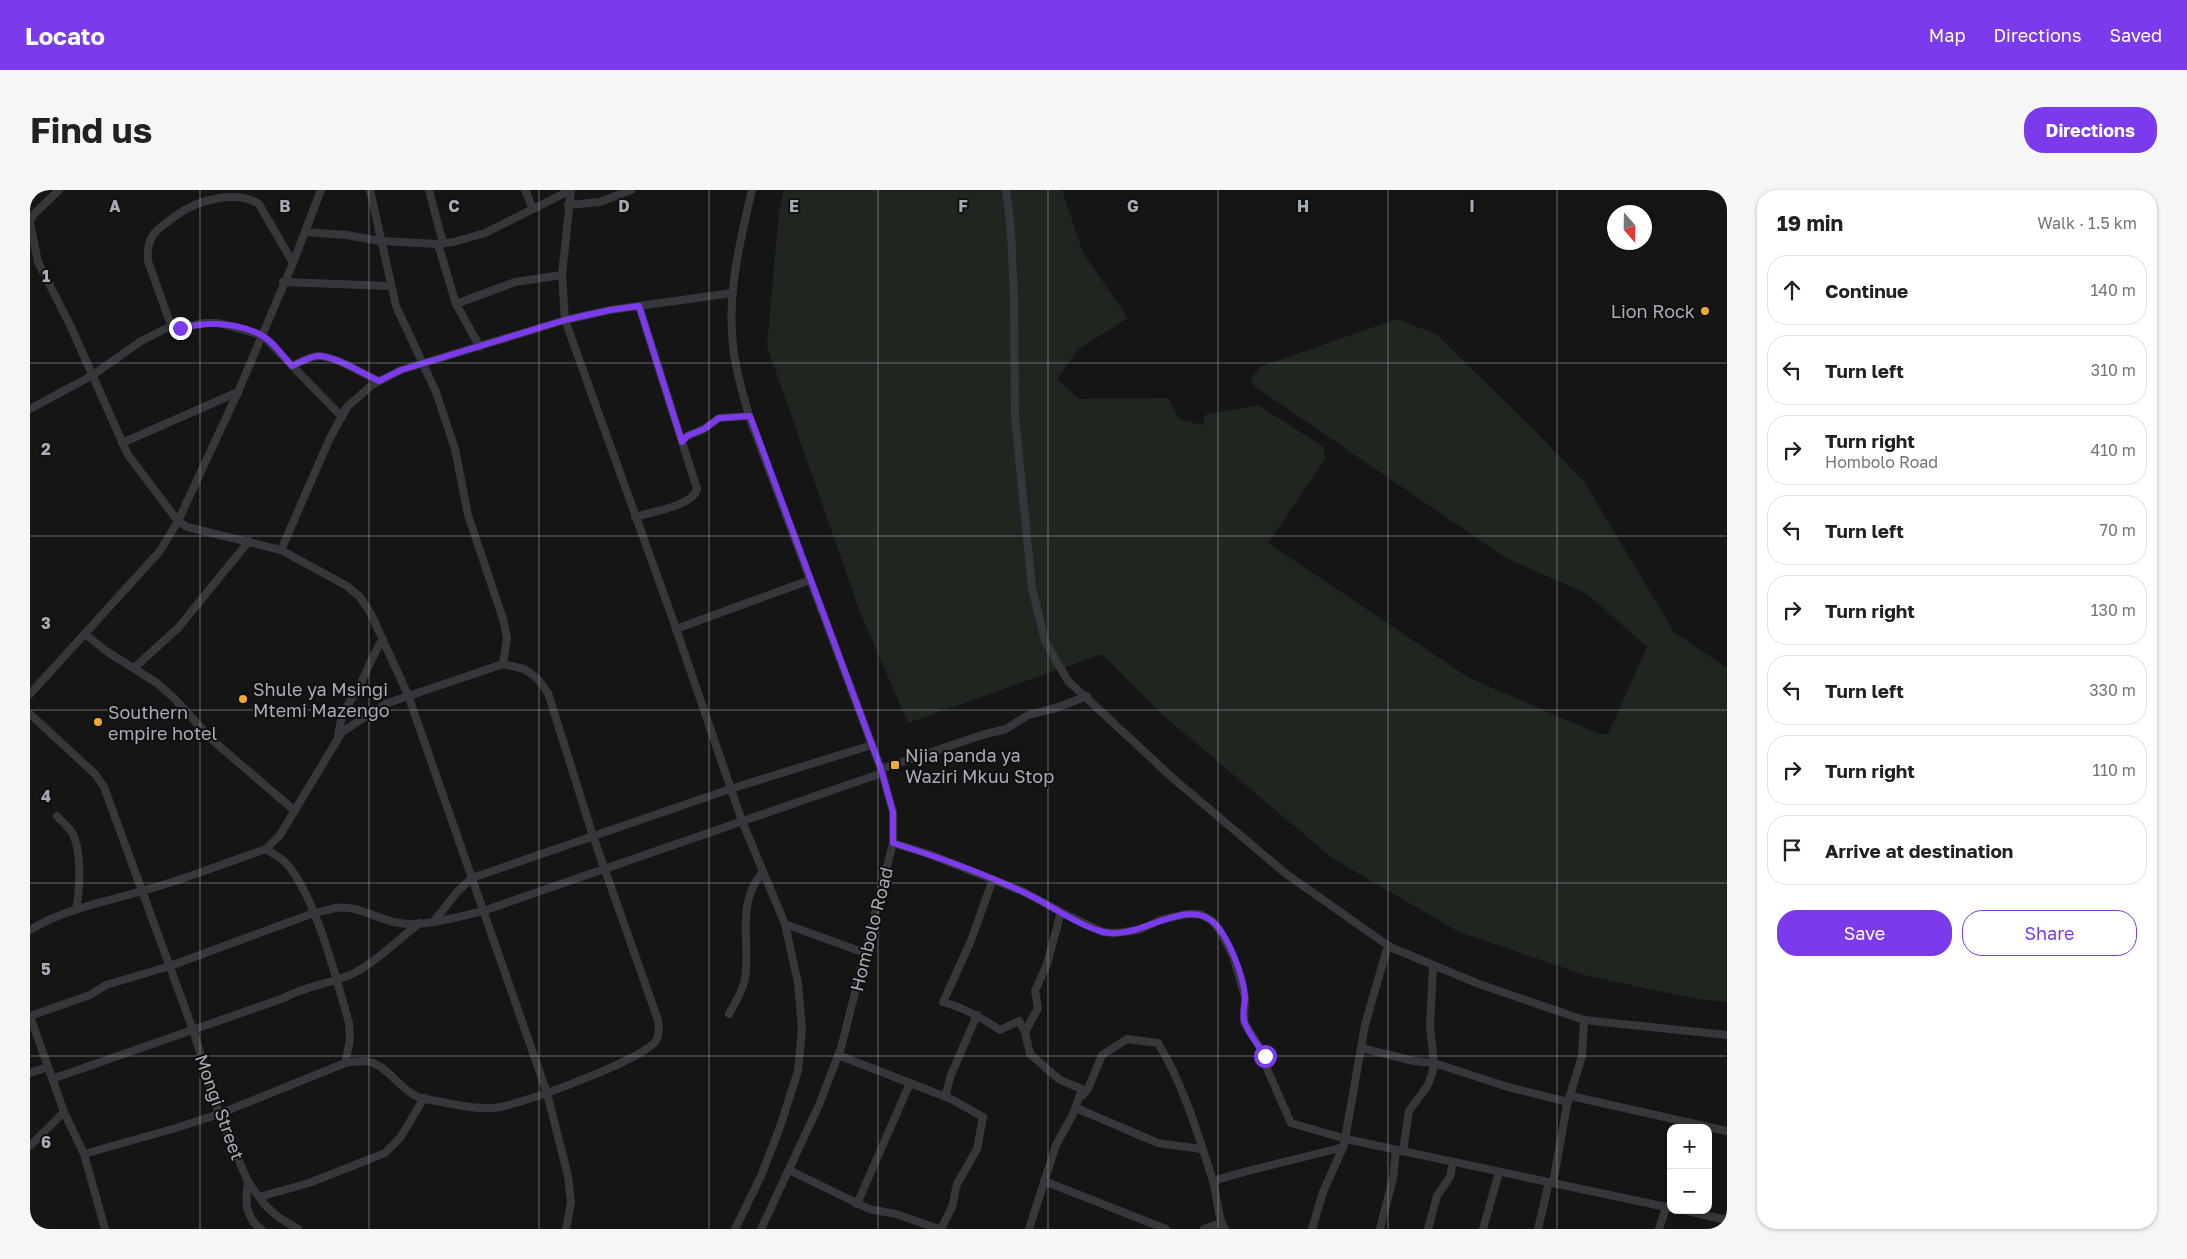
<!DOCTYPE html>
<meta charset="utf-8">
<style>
body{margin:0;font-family:"Golos Text",sans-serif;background:#f6f6f6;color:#202124}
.controls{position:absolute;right:15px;bottom:15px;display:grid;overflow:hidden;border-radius:10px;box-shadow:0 1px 4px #0004}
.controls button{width:45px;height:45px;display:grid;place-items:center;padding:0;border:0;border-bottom:1px solid #e0e0e0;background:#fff;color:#202124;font:25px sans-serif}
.compass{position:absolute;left:1577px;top:15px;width:45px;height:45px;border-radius:50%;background:#fff;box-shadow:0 1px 4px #0004;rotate:160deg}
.stop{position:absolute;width:15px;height:15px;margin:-11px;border:4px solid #7c3aed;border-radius:50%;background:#fff}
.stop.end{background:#7c3aed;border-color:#fff;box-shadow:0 1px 5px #0008}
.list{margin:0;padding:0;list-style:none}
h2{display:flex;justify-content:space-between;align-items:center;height:65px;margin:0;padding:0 20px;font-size:21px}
h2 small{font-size:16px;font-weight:400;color:#757577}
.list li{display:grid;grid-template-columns:32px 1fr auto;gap:15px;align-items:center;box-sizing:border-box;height:70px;margin:0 10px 10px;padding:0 10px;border:1px solid #e0e0e0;border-radius:20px}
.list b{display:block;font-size:19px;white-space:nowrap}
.list p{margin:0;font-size:16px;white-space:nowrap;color:#757577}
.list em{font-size:16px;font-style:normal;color:#757577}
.actions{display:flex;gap:10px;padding:15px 20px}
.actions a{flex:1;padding:11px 0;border:1px solid #7c3aed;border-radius:20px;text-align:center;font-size:18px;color:#7c3aed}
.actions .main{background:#7c3aed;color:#fff}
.icon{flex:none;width:28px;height:28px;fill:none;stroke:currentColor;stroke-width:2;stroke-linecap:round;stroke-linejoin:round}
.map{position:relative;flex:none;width:1697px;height:1039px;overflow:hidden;border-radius:20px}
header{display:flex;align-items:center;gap:30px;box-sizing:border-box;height:70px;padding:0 25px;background:#7c3aed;color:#fff}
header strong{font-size:24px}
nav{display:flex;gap:28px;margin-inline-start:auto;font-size:18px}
.intro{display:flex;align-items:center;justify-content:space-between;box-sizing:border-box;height:120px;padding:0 30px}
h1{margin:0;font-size:35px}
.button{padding:12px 22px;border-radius:20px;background:#7c3aed;color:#fff;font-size:18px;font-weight:700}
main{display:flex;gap:30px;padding:0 30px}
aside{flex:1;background:#fff;border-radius:20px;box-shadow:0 1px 4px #0004}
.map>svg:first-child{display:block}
</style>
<header>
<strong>Locato</strong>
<nav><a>Map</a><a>Directions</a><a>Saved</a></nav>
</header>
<div class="intro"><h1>Find us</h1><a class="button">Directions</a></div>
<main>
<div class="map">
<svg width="1697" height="1039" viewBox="0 0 1697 1039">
<rect width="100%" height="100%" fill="#151516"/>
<polygon fill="#1f261f" points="754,0 1032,0 1053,63 1098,128 1047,160 1027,189 1049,209 1138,208 1150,230 1173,235 1175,225 1228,215 1294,257 1295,269 1238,353 1439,488 1569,544 1578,544 1617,457 1556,403 1476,368 1224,196 1221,188 1232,176 1367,129 1406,144 1502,238 1555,293 1644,442 1697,478 1697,812 1667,809 1558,786 1429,742 1302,668 1128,521 1072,464 878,533 830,422 737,156 749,21"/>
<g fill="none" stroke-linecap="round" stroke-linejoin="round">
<g stroke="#36373b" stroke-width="8">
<polyline points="340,0 366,116 406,202 425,259 438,325 473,429 477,448 473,474"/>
<polyline points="399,0 413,53"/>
<polyline points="495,0 503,19"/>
<polyline points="541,0 532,85 535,130 642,427 712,631 755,734 768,793 772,839 768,881 750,937 731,986 705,1039"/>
<path d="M722 0C710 51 697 103 703 155 705 180 713 203 719 226L851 579 863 622V653L811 858 789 915 731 1039"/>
<polyline points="976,0 981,40 984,111 985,226 1002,398 1015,451 1038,491 1145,590 1255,683 1360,757 1449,794 1554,830 1697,845"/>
<polyline points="538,15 570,12 601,0"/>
<polyline points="0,32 3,25 29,0"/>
<polyline points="0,33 8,72 40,135 98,265 148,331 157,337 251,360 317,396 330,407 341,424 378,505 517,903 538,986 541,1012 536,1039"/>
<polyline points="275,42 316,45 351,51 408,54 424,52 455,43 541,0"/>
<polyline points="408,54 426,114 450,157"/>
<path d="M263 73 229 14C207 0 169 9 147 25 139 31 129 37 123 45 118 53 117 62 118 71L139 130 143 135 150 138 175 133H188L232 145 312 227"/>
<polyline points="253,92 360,96"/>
<polyline points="426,114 485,92 532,85"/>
<path d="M262 176C270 172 279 167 287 166 304 165 333 184 349 191"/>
<polyline points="0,219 63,185 111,151 143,135"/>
<polyline points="652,251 657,246 674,239 689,228 719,226"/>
<polyline points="92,253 208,202"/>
<path d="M605 327C621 322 663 316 667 299L609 116"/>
<polyline points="251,360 299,250 317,217 342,195 371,180 535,130 580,120 702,103"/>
<polyline points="646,439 780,390"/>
<polyline points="55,444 76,461 127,493 144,508 181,549 265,621"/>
<polyline points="104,478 148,438 219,351"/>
<polyline points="0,504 130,361 148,331 208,202 263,73 291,0"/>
<polyline points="0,524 65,584 74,597 163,840 189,924 218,992 235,1015 248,1027 268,1039"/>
<path d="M308 547C311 519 320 514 332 491 339 476 344 462 353 449"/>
<polyline points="851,579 952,545 976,539 998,525 1026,518 1057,506"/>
<path d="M27 626C32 632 40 638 43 644 52 664 50 699 46 720"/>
<polyline points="863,653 899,664 994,702 1031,722 1073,742 1085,743 1109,740 1130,730 1158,724 1170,724 1181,730 1189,739 1203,766 1215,807 1214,832 1235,866 1238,881 1261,933 1316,949 1641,1018"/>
<path d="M236 659C242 663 249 667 255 672 285 703 307 791 319 833L320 850 315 873"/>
<path d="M963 689 940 753 913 812C935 818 952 828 970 840L989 831 995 842 1000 864 1030 890 1052 899 1043 924 1026 955 999 1039"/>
<polyline points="404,731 428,701 442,688 700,599 842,555"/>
<polyline points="755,734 835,763"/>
<path d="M0 740C34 719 74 712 112 701 154 690 195 673 236 659L250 645 312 542 355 514 473 474 494 479 507 488 518 503 563 646 628 830C629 838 630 846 625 852 609 871 489 916 463 918 443 920 415 912 395 909 371 905 360 874 335 871 329 871 321 872 315 873L189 924 146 938 54 964"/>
<path d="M699 824C705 813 713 801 715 788 721 752 705 714 733 682"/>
<path d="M0 826 60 805 76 795 140 776 284 723C291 722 299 719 306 718 329 715 348 730 369 733 395 737 428 727 453 721L852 583"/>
<polyline points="0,826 34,922 54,964 75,1039"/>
<polyline points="995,842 1008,818 1005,801 1017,774 1031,722"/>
<polyline points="1331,858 1384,871 1404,873 1478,897 1538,912"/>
<polyline points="808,865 921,909 953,927 947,959 927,994 922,1017 911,1039"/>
<polyline points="0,883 18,877"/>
<path d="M22 889 254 808C277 795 303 794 326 782 349 770 368 749 390 733"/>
<path d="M1052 906 1058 899 1072 865 1097 849 1128 853C1154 896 1168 944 1183 991 1187 1005 1188 1030 1195 1039"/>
<polyline points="1541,906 1697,941"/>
<polyline points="915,907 921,885 947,825"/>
<polyline points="1046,918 1128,953 1171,959"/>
<polyline points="0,956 34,922"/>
<polyline points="1373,961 1379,921 1398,895 1402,884 1404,873 1400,837 1403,775"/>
<polyline points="759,980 839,1019 866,1024 909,1039"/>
<polyline points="1014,991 1136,1039"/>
<path d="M1183 991C1225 978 1269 969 1313 957"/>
<path d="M218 992C215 1011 215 1027 231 1039"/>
<polyline points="1523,993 1537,915 1552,866 1554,830"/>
<polyline points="229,1007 279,993 355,963 370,948 394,908"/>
<polyline points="827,1014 880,893"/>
<polyline points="1653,1020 1697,1030"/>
<polyline points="1174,1039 1191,1033"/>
<polyline points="1282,1039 1293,1002 1314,955 1335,835 1358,755"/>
<polyline points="1350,1039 1363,988 1366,960"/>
<polyline points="1398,1039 1407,1006 1420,987 1423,972"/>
<polyline points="1453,1039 1469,982"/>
<polyline points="1508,1039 1519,992"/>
<polyline points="1629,1039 1636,1017"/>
</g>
</g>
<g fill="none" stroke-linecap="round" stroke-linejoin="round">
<path stroke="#7c3aed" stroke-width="6" d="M150 138C177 132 205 131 231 145 242 150 253 166 262 176 270 172 279 167 287 166 304 165 333 184 349 191L371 180 535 130 580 120 609 116 652 252 657 246 674 239 689 228 720 226 851 579 863 622V653C908 667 953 683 995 703 1020 714 1046 735 1073 742 1107 751 1154 708 1182 731 1198 744 1214 787 1215 807 1215 815 1212 822 1214 830 1217 843 1228 854 1235 866"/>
</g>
<path fill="none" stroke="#a7acb6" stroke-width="1" stroke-opacity="0.55" d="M170 0V1039M339 0V1039M509 0V1039M679 0V1039M848 0V1039M1018 0V1039M1188 0V1039M1358 0V1039M1527 0V1039M0 173H1697M0 346H1697M0 520H1697M0 693H1697M0 866H1697"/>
<g fill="#efaa34" stroke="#101011" stroke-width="2">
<circle cx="1675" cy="121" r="5"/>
<circle cx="213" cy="509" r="5"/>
<circle cx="68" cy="532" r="5"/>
<rect x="860" y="570" width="10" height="10" rx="2.5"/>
</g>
<g text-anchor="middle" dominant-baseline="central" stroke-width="4" stroke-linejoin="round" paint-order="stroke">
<g font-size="18" fill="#a7acb6" stroke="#101011" text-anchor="start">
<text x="1665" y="121" text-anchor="end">Lion Rock</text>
<text x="223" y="499">Shule ya Msingi<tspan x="223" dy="21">Mtemi Mazengo</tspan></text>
<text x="78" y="522">Southern<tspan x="78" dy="21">empire hotel</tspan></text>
<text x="875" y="565">Njia panda ya<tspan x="875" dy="21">Waziri Mkuu Stop</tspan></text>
</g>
<g font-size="18" fill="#a7acb6" stroke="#101011">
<text transform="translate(841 739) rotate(-76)">Hombolo Road</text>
<text transform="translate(190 917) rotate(70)">Mongi Street</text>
</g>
</g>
<g font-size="16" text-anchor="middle" font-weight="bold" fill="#a7acb6" stroke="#101011" stroke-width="4" stroke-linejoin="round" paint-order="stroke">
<text x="85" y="22">A</text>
<text x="255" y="22">B</text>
<text x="424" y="22">C</text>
<text x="594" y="22">D</text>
<text x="764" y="22">E</text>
<text x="933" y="22">F</text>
<text x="1103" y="22">G</text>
<text x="1273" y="22">H</text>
<text x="1442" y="22">I</text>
<text x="16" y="92">1</text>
<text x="16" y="265">2</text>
<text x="16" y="439">3</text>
<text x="16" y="612">4</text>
<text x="16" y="785">5</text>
<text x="16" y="958">6</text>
</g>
</svg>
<div class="controls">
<button>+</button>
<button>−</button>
</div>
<svg class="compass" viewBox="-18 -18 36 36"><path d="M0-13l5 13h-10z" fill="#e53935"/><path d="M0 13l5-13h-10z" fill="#757577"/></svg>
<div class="stop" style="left:1235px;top:866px"></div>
<div class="stop end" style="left:150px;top:138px"></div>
</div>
<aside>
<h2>19 min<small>Walk · 1.5 km</small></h2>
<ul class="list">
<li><svg class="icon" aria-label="ahead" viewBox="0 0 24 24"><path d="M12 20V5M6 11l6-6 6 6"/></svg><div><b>Continue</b></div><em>140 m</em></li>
<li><svg class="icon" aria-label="left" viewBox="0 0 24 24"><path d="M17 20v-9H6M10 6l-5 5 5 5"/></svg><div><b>Turn left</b></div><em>310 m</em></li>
<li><svg class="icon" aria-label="right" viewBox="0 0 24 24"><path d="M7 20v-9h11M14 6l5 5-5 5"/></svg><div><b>Turn right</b><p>Hombolo Road</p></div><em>410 m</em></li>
<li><svg class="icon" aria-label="left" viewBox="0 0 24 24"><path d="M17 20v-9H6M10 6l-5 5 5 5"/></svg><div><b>Turn left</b></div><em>70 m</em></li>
<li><svg class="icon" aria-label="right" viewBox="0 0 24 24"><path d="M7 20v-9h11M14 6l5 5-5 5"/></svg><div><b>Turn right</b></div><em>130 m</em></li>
<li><svg class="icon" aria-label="left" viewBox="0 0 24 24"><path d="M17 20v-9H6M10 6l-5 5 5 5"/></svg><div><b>Turn left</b></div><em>330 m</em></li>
<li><svg class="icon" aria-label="right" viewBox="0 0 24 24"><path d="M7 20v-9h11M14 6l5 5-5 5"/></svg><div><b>Turn right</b></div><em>110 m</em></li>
<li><svg class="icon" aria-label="arrive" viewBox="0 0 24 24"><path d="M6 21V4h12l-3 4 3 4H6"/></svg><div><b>Arrive at destination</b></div></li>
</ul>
<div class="actions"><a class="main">Save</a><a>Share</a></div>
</aside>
</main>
